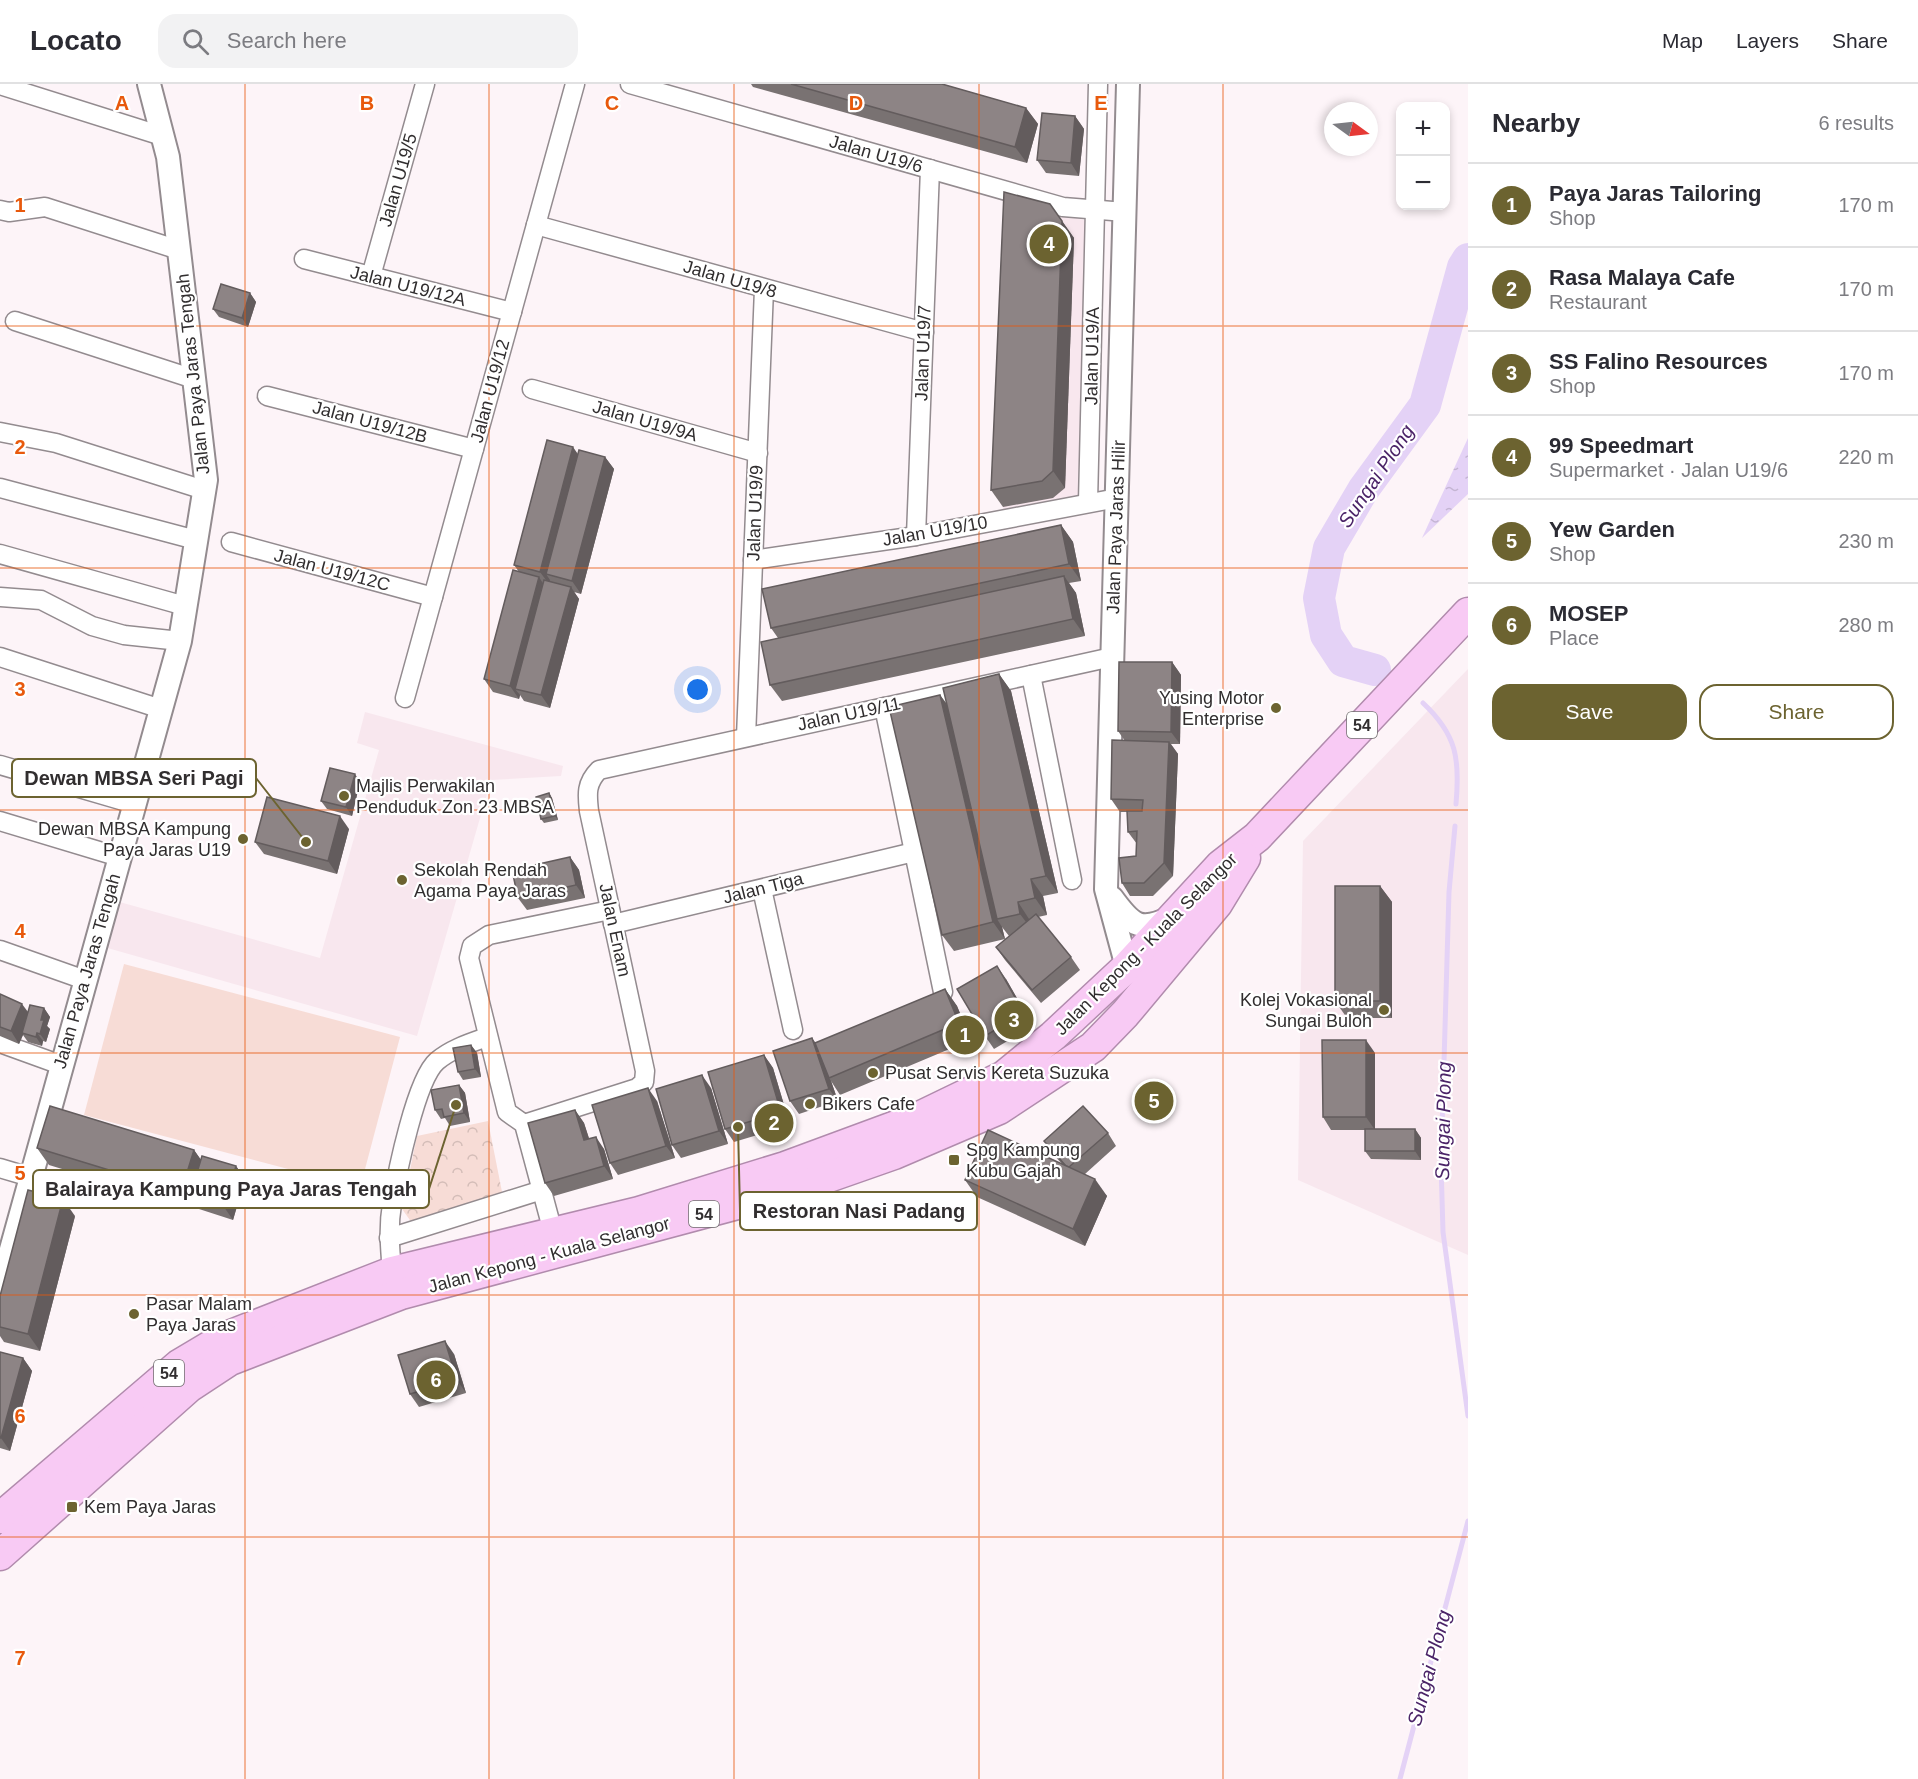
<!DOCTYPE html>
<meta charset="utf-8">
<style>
body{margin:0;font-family:Arial,sans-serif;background:#f2f2f3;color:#2b2b33}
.controls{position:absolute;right:18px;top:18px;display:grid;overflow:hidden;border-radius:12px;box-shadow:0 3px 9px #0003}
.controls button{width:54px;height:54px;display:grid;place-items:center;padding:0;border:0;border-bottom:2px solid #e1e1e2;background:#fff;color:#2b2b33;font:30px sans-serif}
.compass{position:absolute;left:1324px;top:18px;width:54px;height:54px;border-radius:50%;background:#fff;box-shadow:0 3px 9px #0003;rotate:105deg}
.you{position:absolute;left:698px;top:606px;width:21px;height:21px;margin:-15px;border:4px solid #fff;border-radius:50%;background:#1a73e8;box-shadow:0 0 0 9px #1a73e833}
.badge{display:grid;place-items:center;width:39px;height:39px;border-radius:50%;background:#6c6330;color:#fff;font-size:20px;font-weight:700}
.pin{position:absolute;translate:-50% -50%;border:3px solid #fff;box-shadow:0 2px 6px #0006}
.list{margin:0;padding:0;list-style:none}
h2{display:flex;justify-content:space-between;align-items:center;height:78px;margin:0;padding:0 24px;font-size:26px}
h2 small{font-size:20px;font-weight:400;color:#7c7c81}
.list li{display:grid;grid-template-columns:39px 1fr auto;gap:18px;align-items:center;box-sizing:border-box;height:84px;padding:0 24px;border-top:2px solid #e1e1e2}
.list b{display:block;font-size:22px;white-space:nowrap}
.list p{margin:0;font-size:20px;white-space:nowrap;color:#7c7c81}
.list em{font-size:20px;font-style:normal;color:#7c7c81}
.actions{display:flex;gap:12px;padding:18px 24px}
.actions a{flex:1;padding:14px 0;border:2px solid #6c6330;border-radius:18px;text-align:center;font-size:21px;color:#6c6330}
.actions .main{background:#6c6330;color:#fff}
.icon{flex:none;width:33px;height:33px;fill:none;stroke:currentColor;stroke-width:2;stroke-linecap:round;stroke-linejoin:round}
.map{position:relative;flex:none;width:1468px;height:1695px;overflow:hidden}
header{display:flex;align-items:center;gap:36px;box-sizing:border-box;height:84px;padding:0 30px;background:#fff;border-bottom:2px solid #e1e1e2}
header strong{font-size:28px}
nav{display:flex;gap:33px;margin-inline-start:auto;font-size:21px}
.search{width:420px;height:54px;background:#f2f2f3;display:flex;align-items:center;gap:15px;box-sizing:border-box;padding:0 21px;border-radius:18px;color:#7c7c81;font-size:22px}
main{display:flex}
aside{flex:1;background:#fff}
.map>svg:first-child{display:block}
</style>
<header>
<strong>Locato</strong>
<div class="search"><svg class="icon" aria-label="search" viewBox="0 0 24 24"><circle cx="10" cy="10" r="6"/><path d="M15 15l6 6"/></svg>Search here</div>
<nav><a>Map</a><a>Layers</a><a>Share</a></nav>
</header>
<main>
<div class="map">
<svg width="1468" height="1695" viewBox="0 0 1468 1695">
<defs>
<pattern id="park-crowns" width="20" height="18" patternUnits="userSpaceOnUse" patternTransform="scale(1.5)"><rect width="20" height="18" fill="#f7dcd6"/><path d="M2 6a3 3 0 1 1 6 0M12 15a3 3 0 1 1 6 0" fill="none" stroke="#d4bdb8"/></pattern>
<pattern id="water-ripples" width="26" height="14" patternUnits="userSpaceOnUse" patternTransform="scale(1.5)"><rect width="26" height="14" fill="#e4d2f6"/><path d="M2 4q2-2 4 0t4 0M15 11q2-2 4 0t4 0" fill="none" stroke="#c4b5d3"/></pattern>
</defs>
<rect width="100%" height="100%" fill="#fdf4f8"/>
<g fill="#f8e7ee">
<polygon points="1012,115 1090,138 1082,413 1003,429"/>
<polygon points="1468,585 1468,1171 1298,1096 1303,757"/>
<polygon points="365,628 563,682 561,692 491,696 417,952 104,863 116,817 320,874 379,666 357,659"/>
</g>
<polygon fill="#f7dcd6" points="124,880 400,953 360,1104 84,1031"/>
<polygon fill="url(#park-crowns)" points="488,1037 503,1113 412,1139 402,1125 417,1052"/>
<polygon fill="url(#water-ripples)" points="1468,354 1468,410 1422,454"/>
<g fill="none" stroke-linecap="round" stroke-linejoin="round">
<g stroke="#e4d2f6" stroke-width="5">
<path d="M1423 619C1457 651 1460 675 1456 720"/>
<polyline points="1455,742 1449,808 1441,1080 1443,1148 1468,1332"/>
<polyline points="1400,1695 1468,1437"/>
</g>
<polyline stroke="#e4d2f6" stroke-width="32" points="1375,586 1343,577 1326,551 1319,514 1329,464 1363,406 1425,321 1463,183 1468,175"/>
<defs>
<g id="minor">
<polyline points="630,0 1063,123 1125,128"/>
<polyline points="0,1 162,52"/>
<polyline points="0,126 9,128 45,123 179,166"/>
<polyline points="536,141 924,248"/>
<polyline points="304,175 512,228"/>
<polyline points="371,192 425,0"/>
<polyline points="15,237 194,295"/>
<polyline points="532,305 758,369"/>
<polyline points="267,312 474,365"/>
<polyline points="0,348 56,359 204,406"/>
<polyline points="0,404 196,456"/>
<polyline points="1088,418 1098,0"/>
<polyline points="916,452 930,85"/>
<polyline points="231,458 433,513"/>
<polyline points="0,470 185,522"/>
<polyline points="753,476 916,452 1117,414"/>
<polyline points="0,513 41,516 92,542 124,551 180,557"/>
<polyline points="0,573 161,625"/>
<polyline points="1031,591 1072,796"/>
<polyline points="405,614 575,0"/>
<polyline points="884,623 943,908"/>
<polyline points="746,653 764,205"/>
<polyline points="0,681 134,720"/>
<polyline points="0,737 119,773"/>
<polyline points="762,805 793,946"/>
<polyline points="613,840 914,768"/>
<polyline points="0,866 85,896"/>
<polyline points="0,959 61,981"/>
<path d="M524 1040 637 1004 644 998 645 987 589 727C587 710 586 699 599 686L1112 573"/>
<polyline points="0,1084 30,1093"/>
<polyline points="553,1148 524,1040 507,1028 469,874 472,862 489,851 610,826"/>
<polyline points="389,1154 542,1106"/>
<path d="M392 1188C390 1165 388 1143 392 1120 397 1089 416 995 437 977 451 965 470 959 487 953"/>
</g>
<g id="tertiary">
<path d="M1112 814C1133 843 1140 848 1173 833"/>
<polyline points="1127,883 1106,805 1128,0"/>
<polyline points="0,1205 180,557 206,396 168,73 149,0"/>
</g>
<g id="trunk">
<polyline points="0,1434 179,1281 226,1253 392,1188 639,1128 785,1083 915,1035 1004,992 1053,952 1127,883 1221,781 1257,753 1468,529"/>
<polyline points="0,1471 189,1303 230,1276 401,1210 797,1104 894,1070 999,1025 1093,963 1125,930 1217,820 1245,774"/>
</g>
</defs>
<use href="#minor" stroke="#938b8f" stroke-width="21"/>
<use href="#tertiary" stroke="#938b8f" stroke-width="26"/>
<use href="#trunk" stroke="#b18bad" stroke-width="33"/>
<use href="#minor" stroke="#fff" stroke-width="18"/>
<use href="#tertiary" stroke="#fff" stroke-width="22"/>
<use href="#trunk" stroke="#f8caf4" stroke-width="30"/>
</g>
<g fill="#797272">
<polygon points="751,0 942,0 1026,24 1038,40 1027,79 753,3"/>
<polygon points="1075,32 1084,45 1079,92 1046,89 1037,76"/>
<polygon points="1062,137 1074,154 1065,404 1053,414 1003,423 991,406"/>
<polygon points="250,209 256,218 248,243 219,233 213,225"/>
<polygon points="578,370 605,373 614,385 581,510 574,508 579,515 550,624 524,617 520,611 519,615 493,608 484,595 519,488 514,481"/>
<polygon points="1061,441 1073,458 1081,497 1069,499 1076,509 1085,552 782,617 770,601 778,554 771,544"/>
<polygon points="1172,578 1181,591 1180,660 1171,660 1178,670 1173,792 1153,812 1130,812 1122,799 1136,772 1137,760 1128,748 1127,728 1120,728 1111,715 1125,657 1118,647"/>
<polygon points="999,590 1011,607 1058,809 1043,812 1047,831 1038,833 1071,873 1080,886 1041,919 1005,876 996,863 1009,852 1002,843 1005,855 954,867 942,851 889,623 940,611 947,620 943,604"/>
<polygon points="360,698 352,732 327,725 321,717"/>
<polygon points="549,709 552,714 558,736 544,739 541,735"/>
<polygon points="349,745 337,790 264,770 255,758"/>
<polygon points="570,773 579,786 585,814 527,826 518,814"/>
<polygon points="1380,802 1392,818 1392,934 1347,934 1335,917"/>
<polygon points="1006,895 1033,942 994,965 985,952"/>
<polygon points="945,905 957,922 971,956 840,1011 831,997 838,1017 799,1030 790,1017 816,959"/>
<polygon points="0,910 28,928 44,924 50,933 47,942 50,945 46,958 43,957 42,962 28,958 23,951 19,960 0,952"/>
<polygon points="471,961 477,969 481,993 463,996 458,988"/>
<polygon points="1375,969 1375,1045 1415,1045 1421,1054 1421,1076 1371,1075 1365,1067 1365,1046 1331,1046 1323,1033"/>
<polygon points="764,971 773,984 790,1041 734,1058 725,1045"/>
<polygon points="459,1001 465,1009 470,1038 450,1042 445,1034 441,1035 435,1026"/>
<polygon points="711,1004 728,1060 681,1074 672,1061"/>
<polygon points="657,1017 675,1074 618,1091 610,1079"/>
<polygon points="575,1026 584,1039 589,1054 604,1065 613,1095 554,1112 545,1099"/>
<polygon points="1108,1049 1116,1062 1085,1090 1107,1112 1085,1162 977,1113 965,1096 1062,1080 1053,1070 1044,1057"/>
<polygon points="37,1064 194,1066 201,1076 236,1082 245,1095 233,1136 199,1125 195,1120 193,1125 49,1081"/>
<polygon points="75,1132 40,1267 4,1258 0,1252 0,1212"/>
<polygon points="0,1268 23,1274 32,1287 10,1367 0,1364"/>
<polygon points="454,1270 466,1309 419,1323 410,1310"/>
</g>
<g fill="#635c5d">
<polygon points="1026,24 1038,40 1027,79 1015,63"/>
<polygon points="1075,32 1084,45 1079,92 1071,79"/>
<polygon points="1062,137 1074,154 1065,404 1053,387"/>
<polygon points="250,209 256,218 248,243 242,234"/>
<polygon points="573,363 582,376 546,490 550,496 549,500 540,488"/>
<polygon points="605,373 614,385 581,510 572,497"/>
<polygon points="1061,441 1073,458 1081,497 1069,480"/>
<polygon points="1064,492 1076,509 1085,552 1073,535"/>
<polygon points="539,493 547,506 515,605 520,611 519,615 510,602"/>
<polygon points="571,503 579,515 550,624 541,611"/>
<polygon points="1172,578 1181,591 1180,660 1171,648"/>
<polygon points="999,590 1011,607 1058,809 1046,792"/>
<polygon points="940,611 952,628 997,835 1002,843 1005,855 993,838"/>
<polygon points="1169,658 1178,670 1173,792 1164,779"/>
<polygon points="355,690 360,698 352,732 346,723"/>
<polygon points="549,709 552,714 558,736 555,732"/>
<polygon points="340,732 349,745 337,790 328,777"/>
<polygon points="570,773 579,786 585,814 576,801"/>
<polygon points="1031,795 1043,812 1047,831 1035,814"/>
<polygon points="1380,802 1392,818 1392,934 1380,917"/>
<polygon points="1018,818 1029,835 1032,846 1020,830"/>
<polygon points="997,882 1006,895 1033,942 1024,929"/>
<polygon points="945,905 957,922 971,956 959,939"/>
<polygon points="22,920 31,932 19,960 11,947"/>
<polygon points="44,924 50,933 47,942 50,945 46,958 40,950 41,936"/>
<polygon points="37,949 43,957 42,962 36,953"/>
<polygon points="812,954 821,966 829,994 831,997 838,1017 829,1005"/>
<polygon points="1366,956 1375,969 1375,1046 1366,1033"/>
<polygon points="471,961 477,969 481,993 475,985"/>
<polygon points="764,971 773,984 790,1041 781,1028"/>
<polygon points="702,991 711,1004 728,1060 719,1047"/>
<polygon points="459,1001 465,1009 470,1038 464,1029"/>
<polygon points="648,1004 657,1017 675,1074 666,1062"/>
<polygon points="575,1026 584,1039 593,1068 584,1056"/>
<polygon points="1415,1045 1421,1054 1421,1076 1415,1067"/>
<polygon points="596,1053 604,1065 613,1095 604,1082"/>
<polygon points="194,1066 206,1083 190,1112 195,1120 193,1125 181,1108"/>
<polygon points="236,1082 245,1095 233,1136 224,1123"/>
<polygon points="1095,1095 1107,1112 1085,1162 1073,1145"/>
<polygon points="63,1115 75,1132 40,1267 28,1250"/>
<polygon points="445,1257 454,1270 466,1309 457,1296"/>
<polygon points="23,1274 32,1287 10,1367 1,1354"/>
</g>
<g fill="#8d8485" stroke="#635c5d" stroke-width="1.5">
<polygon points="791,0 942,0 1026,24 1015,63"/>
<polygon points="1042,29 1075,32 1071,79 1037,76"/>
<polygon points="1004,108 1050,120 1062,137 1053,387 1042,397 991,406"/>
<polygon points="221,200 250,209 242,234 213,225"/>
<polygon points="547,356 573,363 540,488 514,481"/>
<polygon points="579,366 605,373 572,497 546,490"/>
<polygon points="1061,441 1069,480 771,544 762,505"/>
<polygon points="513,486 539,493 510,602 484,595"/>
<polygon points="1064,492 1073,535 770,601 761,558"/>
<polygon points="544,496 571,503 541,611 515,605"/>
<polygon points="1119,578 1172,578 1171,648 1118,647"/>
<polygon points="999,590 1046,792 1031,795 1035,814 1018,818 1020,830 997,835 943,604"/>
<polygon points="940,611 993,838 942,851 889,623"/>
<polygon points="1112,656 1169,658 1164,779 1144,799 1122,799 1119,774 1136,772 1137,747 1128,748 1127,727 1142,727 1143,716 1111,715"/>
<polygon points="330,684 355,690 346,723 321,717"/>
<polygon points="549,709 555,732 541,735 536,713"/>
<polygon points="267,713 340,732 328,777 255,758"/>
<polygon points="570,773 576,801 518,814 512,786"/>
<rect x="1335" y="802" width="45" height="115"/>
<polygon points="1036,830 1071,873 1032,906 996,863"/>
<polygon points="997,882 1024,929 985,952 957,905"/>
<polygon points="945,905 959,939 829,994 815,959"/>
<polygon points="0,910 22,920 11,947 0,943"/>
<polygon points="30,921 44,924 41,936 44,936 40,950 37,949 36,953 22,949"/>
<polygon points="812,954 829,1005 790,1017 773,967"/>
<polygon points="1322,956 1366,956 1366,1033 1323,1033"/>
<polygon points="471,961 475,985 458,988 453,964"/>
<polygon points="764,971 781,1028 725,1045 708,988"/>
<polygon points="702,991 719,1047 672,1061 656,1005"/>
<polygon points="459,1001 464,1029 444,1033 442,1025 435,1026 431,1006"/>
<polygon points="648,1004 666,1062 610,1079 592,1021"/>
<polygon points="50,1022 194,1066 181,1108 37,1064"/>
<polygon points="1083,1022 1108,1049 1069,1083 1066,1082 1044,1057"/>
<polygon points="575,1026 584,1056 596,1053 604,1082 545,1099 528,1039"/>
<rect x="1365" y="1045" width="50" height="22"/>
<polygon points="988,1046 1095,1095 1073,1145 965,1096"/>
<polygon points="202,1072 236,1082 224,1123 190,1112"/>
<polygon points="28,1106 63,1115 28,1250 0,1243 0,1212"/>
<polygon points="445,1257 457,1296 410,1310 398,1271"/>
<polygon points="0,1268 23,1274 1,1354 0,1354"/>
</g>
<path fill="none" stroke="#e8590c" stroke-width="1.5" stroke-opacity="0.55" d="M245 0V1695M489 0V1695M734 0V1695M979 0V1695M1223 0V1695M0 242H1468M0 484H1468M0 726H1468M0 969H1468M0 1211H1468M0 1453H1468"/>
<g fill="#6c6330" stroke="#fff" stroke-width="2">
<circle cx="1276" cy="624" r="6"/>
<circle cx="344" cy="712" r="6"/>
<circle cx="243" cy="755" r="6"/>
<circle cx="402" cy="796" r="6"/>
<circle cx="1384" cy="926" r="6"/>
<circle cx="873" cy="989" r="6"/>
<circle cx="810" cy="1020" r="6"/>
<rect x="948" y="1070" width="12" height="12" rx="3"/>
<circle cx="134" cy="1230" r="6"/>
<rect x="66" y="1417" width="12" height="12" rx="3"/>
</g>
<g text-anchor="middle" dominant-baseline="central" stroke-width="4.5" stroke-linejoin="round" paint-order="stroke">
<g fill="#fff" stroke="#6f6d6d" stroke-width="1.5">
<rect x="1347" y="628" width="30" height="26" rx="4.5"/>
<rect x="689" y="1117" width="30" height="26" rx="4.5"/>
<rect x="154" y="1276" width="30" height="26" rx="4.5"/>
</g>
<g font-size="16" font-weight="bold" fill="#312e2f">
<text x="1362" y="641">54</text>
<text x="704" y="1130">54</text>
<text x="169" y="1289">54</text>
</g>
<g font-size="18" fill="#312e2f" stroke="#fff">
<text transform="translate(876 70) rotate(16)">Jalan U19/6</text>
<text transform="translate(398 96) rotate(-74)">Jalan U19/5</text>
<text transform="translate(730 195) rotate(16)">Jalan U19/8</text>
<text transform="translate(408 202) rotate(14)">Jalan U19/12A</text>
<text transform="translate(923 269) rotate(-88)">Jalan U19/7</text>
<text transform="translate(1092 272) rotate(-89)">Jalan U19/A</text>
<text transform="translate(193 290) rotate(-96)">Jalan Paya Jaras Tengah</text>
<text transform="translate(490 307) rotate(-75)">Jalan U19/12</text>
<text transform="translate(645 337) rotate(16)">Jalan U19/9A</text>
<text transform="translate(370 338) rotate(15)">Jalan U19/12B</text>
<text transform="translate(755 429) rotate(-88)">Jalan U19/9</text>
<text transform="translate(1116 443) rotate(-88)">Jalan Paya Jaras Hilir</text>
<text transform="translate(935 447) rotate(-10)">Jalan U19/10</text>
<text transform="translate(332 486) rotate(15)">Jalan U19/12C</text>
<text transform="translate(849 630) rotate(-12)">Jalan U19/11</text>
<text transform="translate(763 804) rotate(-14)">Jalan Tiga</text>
<text transform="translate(615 846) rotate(78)">Jalan Enam</text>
<text transform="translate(1146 860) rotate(-45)">Jalan Kepong - Kuala Selangor</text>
<text transform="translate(87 887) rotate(-74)">Jalan Paya Jaras Tengah</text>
<text transform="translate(549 1171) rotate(-15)">Jalan Kepong - Kuala Selangor</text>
</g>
<g font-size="18" fill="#312e2f" stroke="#fff" text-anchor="start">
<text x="1264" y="614" text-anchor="end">Yusing Motor<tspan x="1264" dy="21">Enterprise</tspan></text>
<text x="356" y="702">Majlis Perwakilan<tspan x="356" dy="21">Penduduk Zon 23 MBSA</tspan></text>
<text x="231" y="745" text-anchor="end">Dewan MBSA Kampung<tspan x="231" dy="21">Paya Jaras U19</tspan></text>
<text x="414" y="786">Sekolah Rendah<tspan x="414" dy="21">Agama Paya Jaras</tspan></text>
<text x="1372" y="916" text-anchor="end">Kolej Vokasional<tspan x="1372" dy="21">Sungai Buloh</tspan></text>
<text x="885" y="989">Pusat Servis Kereta Suzuka</text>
<text x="822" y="1020">Bikers Cafe</text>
<text x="966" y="1066">Spg Kampung<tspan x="966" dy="21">Kubu Gajah</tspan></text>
<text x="146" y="1220">Pasar Malam<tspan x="146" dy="21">Paya Jaras</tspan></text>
<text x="84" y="1423">Kem Paya Jaras</text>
</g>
<g font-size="20" font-style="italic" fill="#4b2468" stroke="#fff">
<text transform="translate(1376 392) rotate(-56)">Sungai Plong</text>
<text transform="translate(1443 1037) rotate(-89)">Sungai Plong</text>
<text transform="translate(1429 1584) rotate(-75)">Sungai Plong</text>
</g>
</g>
<g font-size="20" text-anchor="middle" font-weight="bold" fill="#e8590c" stroke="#fff" stroke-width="4.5" stroke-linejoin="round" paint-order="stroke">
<text x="122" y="26">A</text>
<text x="367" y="26">B</text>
<text x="612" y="26">C</text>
<text x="856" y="26">D</text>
<text x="1101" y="26">E</text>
<text x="20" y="128">1</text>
<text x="20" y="370">2</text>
<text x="20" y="612">3</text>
<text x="20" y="854">4</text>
<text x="20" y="1096">5</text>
<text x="20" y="1339">6</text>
<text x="20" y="1581">7</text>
</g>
<path fill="none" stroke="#6c6330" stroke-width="2" d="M306 758L256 694M456 1021L429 1105M738 1043L740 1127"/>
<g fill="#6c6330" stroke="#fff" stroke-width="2">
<circle cx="306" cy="758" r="6"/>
<circle cx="456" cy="1021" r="6"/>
<circle cx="738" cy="1043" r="6"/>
</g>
<g fill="#fff" stroke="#6c6330" stroke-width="2">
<rect x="12" y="675" width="244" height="38" rx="6"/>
<rect x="33" y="1086" width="396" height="38" rx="6"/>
<rect x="740" y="1108" width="237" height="38" rx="6"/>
</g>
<g font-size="20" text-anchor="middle" font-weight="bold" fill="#312e2f">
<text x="134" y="701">Dewan MBSA Seri Pagi</text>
<text x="231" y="1112">Balairaya Kampung Paya Jaras Tengah</text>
<text x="859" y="1134">Restoran Nasi Padang</text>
</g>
</svg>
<div class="controls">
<button>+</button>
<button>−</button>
</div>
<svg class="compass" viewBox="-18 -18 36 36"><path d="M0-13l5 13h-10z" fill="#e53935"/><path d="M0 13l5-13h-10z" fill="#7c7c81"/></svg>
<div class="you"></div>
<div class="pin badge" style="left:965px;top:951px">1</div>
<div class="pin badge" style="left:774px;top:1039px">2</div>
<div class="pin badge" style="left:1014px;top:936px">3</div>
<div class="pin badge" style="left:1049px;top:160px">4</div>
<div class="pin badge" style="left:1154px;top:1017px">5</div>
<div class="pin badge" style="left:436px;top:1296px">6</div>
</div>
<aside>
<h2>Nearby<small>6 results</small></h2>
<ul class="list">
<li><span class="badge">1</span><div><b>Paya Jaras Tailoring</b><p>Shop</p></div><em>170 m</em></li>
<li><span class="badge">2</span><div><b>Rasa Malaya Cafe</b><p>Restaurant</p></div><em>170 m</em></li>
<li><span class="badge">3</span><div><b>SS Falino Resources</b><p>Shop</p></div><em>170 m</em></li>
<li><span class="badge">4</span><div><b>99 Speedmart</b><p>Supermarket · Jalan U19/6</p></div><em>220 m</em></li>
<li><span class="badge">5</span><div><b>Yew Garden</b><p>Shop</p></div><em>230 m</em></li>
<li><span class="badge">6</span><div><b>MOSEP</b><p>Place</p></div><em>280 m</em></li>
</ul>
<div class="actions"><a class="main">Save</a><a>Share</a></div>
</aside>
</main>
